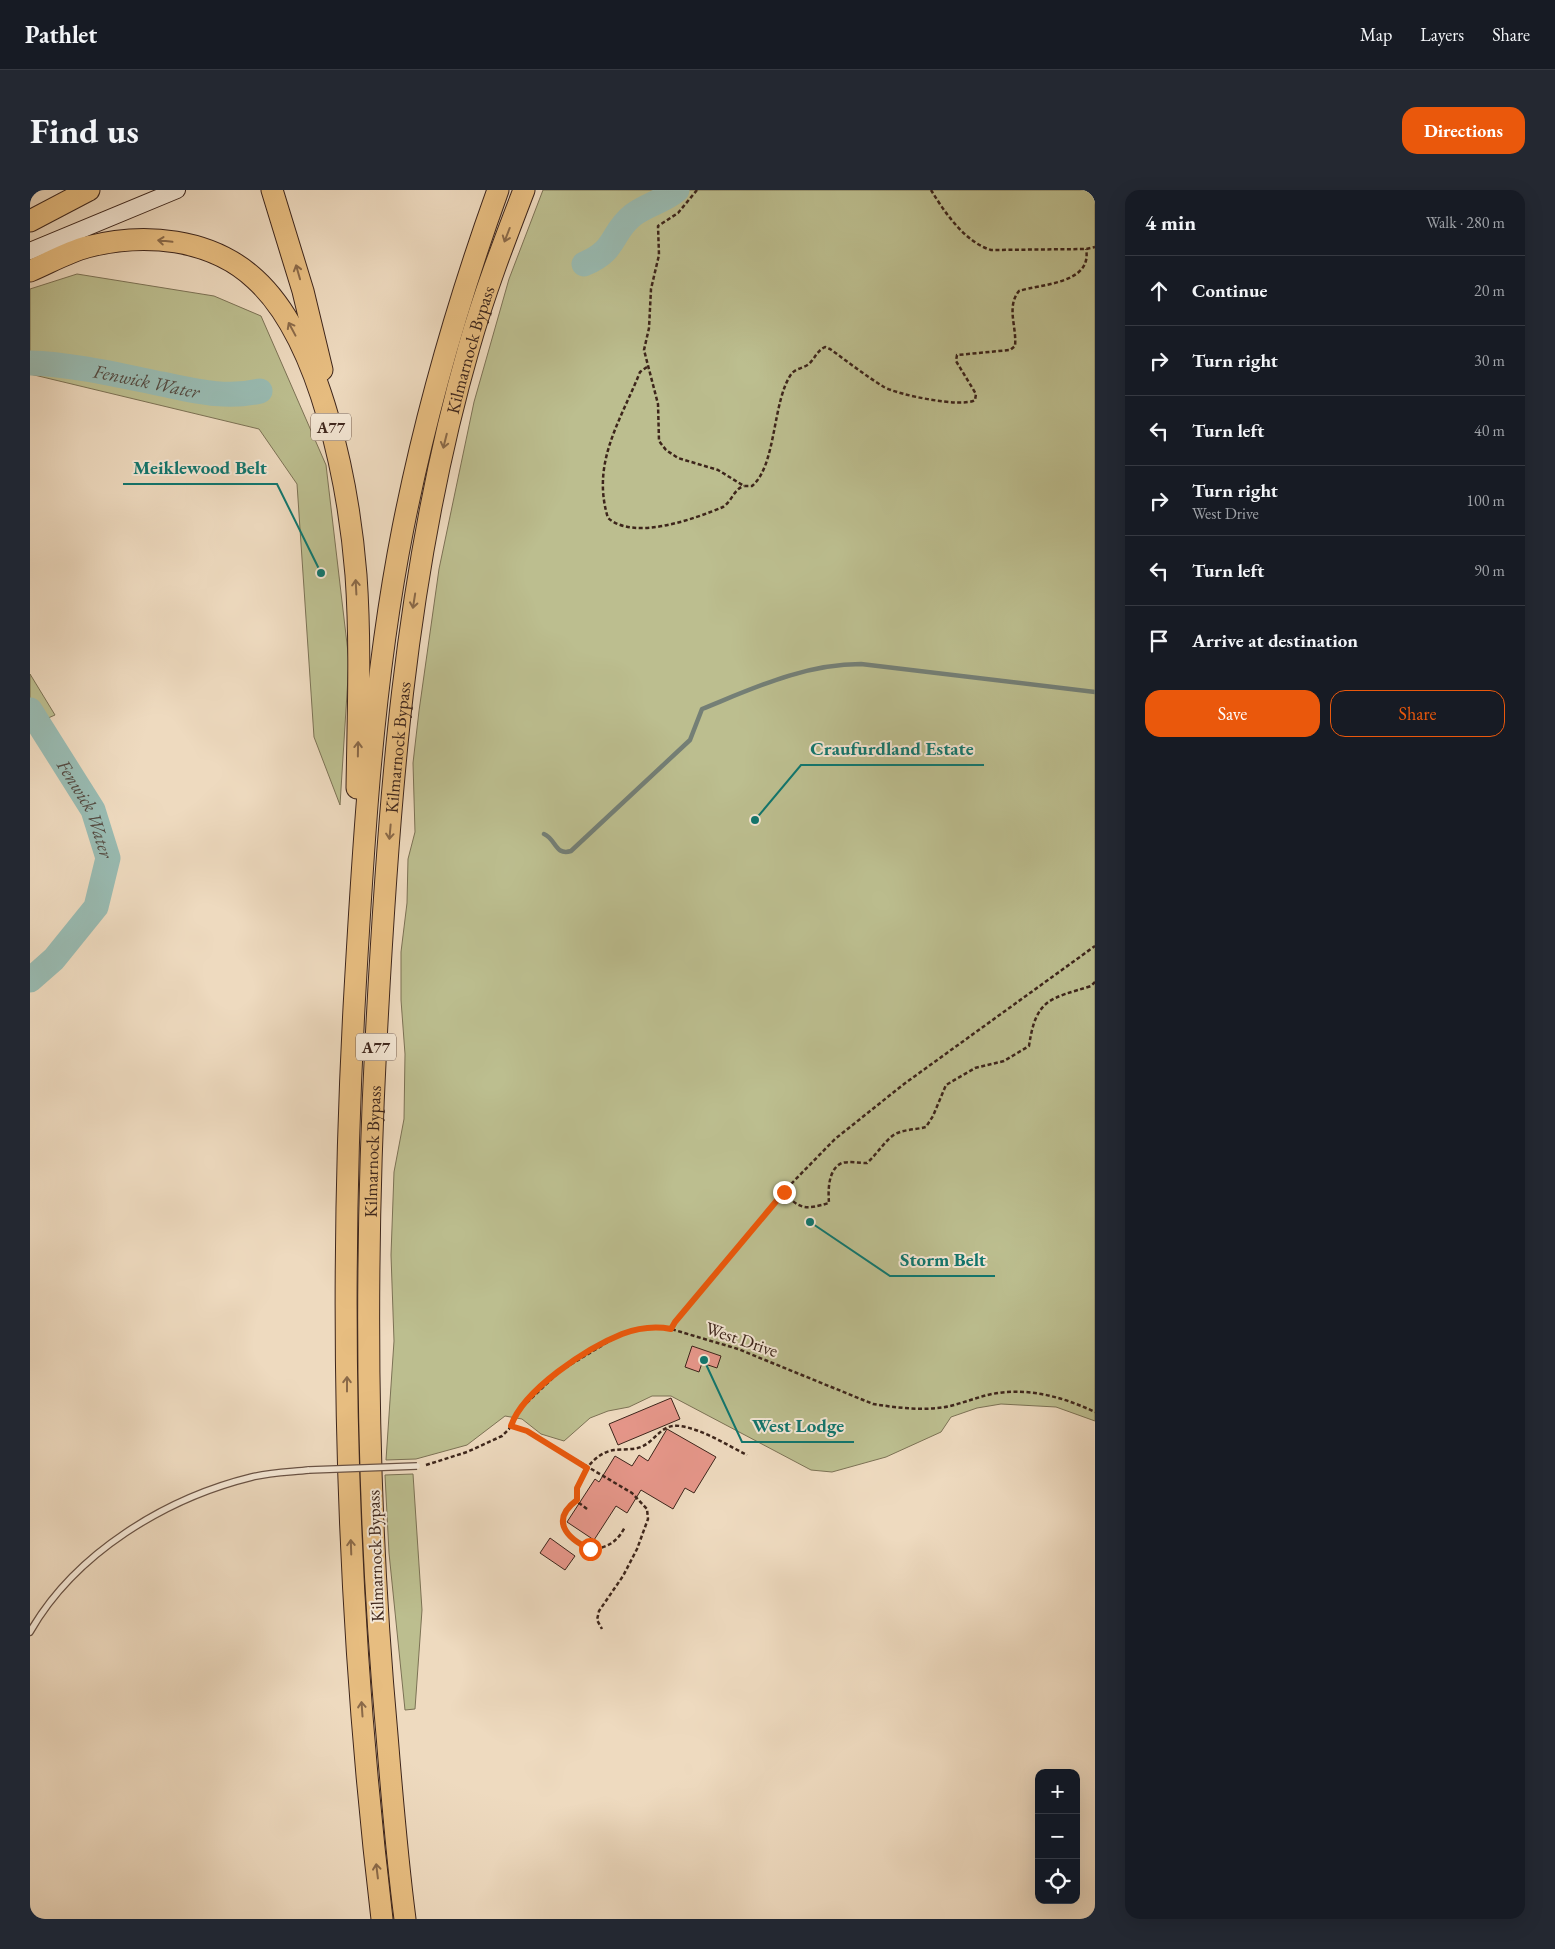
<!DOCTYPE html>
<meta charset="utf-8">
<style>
body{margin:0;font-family:"EB Garamond",serif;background:#242831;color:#f1f3f6}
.controls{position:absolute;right:15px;bottom:15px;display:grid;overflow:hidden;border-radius:10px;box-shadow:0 5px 20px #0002}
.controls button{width:45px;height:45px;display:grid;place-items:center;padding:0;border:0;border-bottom:1px solid #363941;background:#171b24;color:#f1f3f6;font:25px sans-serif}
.stop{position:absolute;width:15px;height:15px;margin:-11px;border:4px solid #ea580c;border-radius:50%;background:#fff}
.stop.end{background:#ea580c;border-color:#fff;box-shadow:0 1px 5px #0008}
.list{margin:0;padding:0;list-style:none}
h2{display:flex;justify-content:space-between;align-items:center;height:65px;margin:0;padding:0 20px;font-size:21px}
h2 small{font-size:16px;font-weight:400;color:#9ea1a6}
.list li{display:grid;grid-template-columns:32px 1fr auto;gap:15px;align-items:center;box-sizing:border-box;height:70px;padding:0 20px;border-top:1px solid #363941}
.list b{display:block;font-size:19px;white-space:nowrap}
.list p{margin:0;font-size:16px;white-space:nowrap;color:#9ea1a6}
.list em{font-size:16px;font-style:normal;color:#9ea1a6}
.actions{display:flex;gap:10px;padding:15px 20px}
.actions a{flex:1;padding:11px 0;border:1px solid #ea580c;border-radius:15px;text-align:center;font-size:18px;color:#ea580c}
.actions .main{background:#ea580c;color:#fff}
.icon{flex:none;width:28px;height:28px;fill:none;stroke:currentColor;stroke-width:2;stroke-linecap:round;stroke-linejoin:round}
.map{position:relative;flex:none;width:1065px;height:1729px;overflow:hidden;border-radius:15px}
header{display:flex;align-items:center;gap:30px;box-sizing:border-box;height:70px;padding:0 25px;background:#171b24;border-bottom:1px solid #363941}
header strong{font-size:24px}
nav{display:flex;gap:28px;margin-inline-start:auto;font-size:18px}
.intro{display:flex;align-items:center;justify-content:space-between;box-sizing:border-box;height:120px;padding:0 30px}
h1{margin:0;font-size:35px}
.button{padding:12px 22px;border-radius:15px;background:#ea580c;color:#fff;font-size:18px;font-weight:700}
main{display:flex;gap:30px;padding:0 30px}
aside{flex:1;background:#171b24;border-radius:15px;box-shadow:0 5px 20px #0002}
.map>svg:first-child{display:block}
</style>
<header>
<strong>Pathlet</strong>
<nav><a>Map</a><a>Layers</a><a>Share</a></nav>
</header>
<div class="intro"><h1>Find us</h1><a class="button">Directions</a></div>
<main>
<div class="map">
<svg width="1065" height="1729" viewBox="0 0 1065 1729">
<rect width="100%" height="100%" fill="#eedabf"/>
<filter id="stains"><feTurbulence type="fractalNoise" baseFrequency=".004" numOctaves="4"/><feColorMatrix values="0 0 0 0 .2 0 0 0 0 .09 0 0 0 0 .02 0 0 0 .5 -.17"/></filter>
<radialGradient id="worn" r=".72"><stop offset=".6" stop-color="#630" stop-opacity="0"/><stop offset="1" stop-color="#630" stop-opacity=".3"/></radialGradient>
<g fill="#bcbe8f" stroke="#7c7255">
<polygon points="513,0 1065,0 1065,1231 1026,1217 971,1214 947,1218 921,1227 911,1242 856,1267 802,1282 781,1280 641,1206 622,1206 599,1217 578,1221 560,1228 534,1251 511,1244 492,1229 475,1226 437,1255 386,1269 356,1270 364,1151 361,1065 364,982 374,929 375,864 371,810 371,762 377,713 378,669 385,642 383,573 389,521 409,379 444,212 479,89"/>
<polygon points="47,84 184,106 231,126 296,275 319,471 310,615 284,547 267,294 229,239 0,184 0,99"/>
<polygon points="0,484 25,525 0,536"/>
<polygon points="383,1284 392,1420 385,1519 375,1520 359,1363 355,1285"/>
</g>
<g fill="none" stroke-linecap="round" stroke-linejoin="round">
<path stroke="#747f76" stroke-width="4.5" d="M514 644C526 649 525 666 541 661L660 550 672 519C724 498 774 474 831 474L1065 502"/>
<g stroke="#99bbb2" stroke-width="25">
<path d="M554 74C588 60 580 43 603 25 616 15 634 11 647 0"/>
<path id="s1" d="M0 173C41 174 92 186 132 194 166 201 197 209 230 201"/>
<path id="s2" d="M0 520 63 620 78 668 66 717 24 769 0 790"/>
</g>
</g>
<g fill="#e59689" stroke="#3d251b">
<polygon points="662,1156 691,1166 687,1178 672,1173 669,1182 655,1177"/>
<polygon points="641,1208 650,1229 588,1255 579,1234"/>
<polygon points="637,1239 686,1267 664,1303 655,1298 643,1319 611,1300 597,1323 586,1316 564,1350 537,1332 565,1289 569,1292 585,1266 602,1276 609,1265 618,1271"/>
<polygon points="520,1348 545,1366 535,1380 510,1363"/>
</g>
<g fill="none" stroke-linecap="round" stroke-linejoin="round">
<defs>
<g id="lane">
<polyline points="0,1 1,0"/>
<path d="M0 1442C45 1363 136 1308 222 1287 241 1282 260 1282 279 1280"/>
</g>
<polyline id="secondary" points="0,61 147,0"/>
<g id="highway">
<polyline points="242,0 273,101 292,180"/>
<polyline points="0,31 59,0"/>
<path d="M0 81C19 73 38 62 57 57 114 42 181 48 225 89 292 150 319 298 326 385 331 456 328 527 327 598"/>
<path d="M352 1729C316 1427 308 1122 324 818 333 658 342 495 373 338 396 222 428 111 468 0"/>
<path id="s3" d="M375 1729C367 1668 362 1607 357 1545 336 1315 334 1083 346 852 358 619 374 383 439 157 454 104 474 52 494 0"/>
</g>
</defs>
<use href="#lane" stroke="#695244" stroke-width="8"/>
<use href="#secondary" stroke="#3d251b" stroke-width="18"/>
<use href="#highway" stroke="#3d251b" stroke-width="23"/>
<g stroke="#3d251b" stroke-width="2.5" stroke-dasharray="4 2.5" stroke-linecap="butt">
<path d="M667 0 648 23 628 36 629 65 621 99 619 138 614 160 628 214 629 251 636 260 648 268 688 280 714 296H722C747 275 742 210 762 183 767 178 774 178 779 174 785 168 787 161 795 157L800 159C818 172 836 186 854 197 868 205 932 218 945 210L946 204 926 171 927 165 980 160 985 156C987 137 976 117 989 101 1010 94 1063 94 1056 59"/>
<path d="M901 0C915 23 935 52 961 60L1056 59 1065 57"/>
<path d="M617 177 610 182C590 232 561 273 578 328 604 351 664 329 693 317 702 311 704 299 714 296"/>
<path d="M754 1002C770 1021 777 1019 799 1013 798 1000 798 979 812 973 819 971 830 973 837 973 846 965 852 955 861 947 870 939 885 940 896 937L903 926 916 895 945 878 974 871 999 856C1006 808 1020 809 1061 796L1065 792"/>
<polyline points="641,1139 648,1128 763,992 805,949 874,894 1065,756"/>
<polyline points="481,1236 497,1241 602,1303 617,1319 618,1329 607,1359 593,1386 569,1421 567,1430 572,1439"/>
<path d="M396 1275 437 1262 472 1246 479 1239 488 1221 530 1181 591 1144 618 1138 641 1139 708 1159 843 1214C869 1218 898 1222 924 1215 939 1211 953 1205 968 1203 1002 1198 1035 1208 1065 1222"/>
<path d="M547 1310C507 1339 570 1386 595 1337"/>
<path d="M557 1319 549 1313 546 1303C550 1284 564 1263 584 1260 593 1259 603 1260 611 1257 626 1251 631 1233 650 1236 672 1239 697 1255 717 1265"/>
</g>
<use href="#lane" stroke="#f4e7d5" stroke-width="5.5"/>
<use href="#secondary" stroke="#f4e7d5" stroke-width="16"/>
<use href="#highway" stroke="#e7bd80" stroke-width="21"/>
<defs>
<polyline id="lane-bridge" points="279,1280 387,1276"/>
</defs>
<use href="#lane-bridge" stroke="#695244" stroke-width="8" stroke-linecap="butt"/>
<use href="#lane-bridge" stroke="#f4e7d5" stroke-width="5.5"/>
</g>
<defs><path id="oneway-shaft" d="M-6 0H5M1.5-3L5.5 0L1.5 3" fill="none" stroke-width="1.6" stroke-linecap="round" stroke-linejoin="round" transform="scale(1.25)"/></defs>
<g stroke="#8a6948">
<use href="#oneway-shaft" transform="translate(477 45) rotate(111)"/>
<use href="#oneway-shaft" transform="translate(135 51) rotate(-174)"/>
<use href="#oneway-shaft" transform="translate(268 82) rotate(-106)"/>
<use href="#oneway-shaft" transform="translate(262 139) rotate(-118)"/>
<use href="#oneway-shaft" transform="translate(415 251) rotate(104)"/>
<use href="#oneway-shaft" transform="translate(326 397) rotate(-93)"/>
<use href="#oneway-shaft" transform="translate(384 411) rotate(99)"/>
<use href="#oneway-shaft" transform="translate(328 559) rotate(-89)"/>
<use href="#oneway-shaft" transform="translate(360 642) rotate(95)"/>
<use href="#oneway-shaft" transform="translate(317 1194) rotate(-90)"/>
<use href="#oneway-shaft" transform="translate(321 1357) rotate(-92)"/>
<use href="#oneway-shaft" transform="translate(332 1519) rotate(-94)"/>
<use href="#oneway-shaft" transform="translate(347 1681) rotate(-97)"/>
</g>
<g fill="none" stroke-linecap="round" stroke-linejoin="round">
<path stroke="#ea580c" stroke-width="6" d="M560 1359C536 1348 520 1330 547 1310V1298L557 1278 497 1241 481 1236C493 1200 557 1158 592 1144 608 1138 625 1136 641 1139L645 1132 754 1002"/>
</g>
<g text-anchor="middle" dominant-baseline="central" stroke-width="4" stroke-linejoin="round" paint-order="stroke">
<g fill="#f4e7d5" stroke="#745f53" stroke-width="1">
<rect x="281" y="223.5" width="40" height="27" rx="4"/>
<rect x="326" y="843.5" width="40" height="27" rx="4"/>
</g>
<g font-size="16" font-weight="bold" fill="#3d251b">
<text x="301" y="237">A77</text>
<text x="346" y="857">A77</text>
</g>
<g font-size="18" fill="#3d251b" stroke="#f4e7d5">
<text stroke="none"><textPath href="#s3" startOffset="1579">Kilmarnock Bypass</textPath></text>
<text stroke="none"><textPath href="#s3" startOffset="1174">Kilmarnock Bypass</textPath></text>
<text stroke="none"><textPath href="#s3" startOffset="769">Kilmarnock Bypass</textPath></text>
<text transform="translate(712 1149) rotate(19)">West Drive</text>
<text transform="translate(345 1366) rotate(-92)">Kilmarnock Bypass</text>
</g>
<g font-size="19" font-style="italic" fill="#544a41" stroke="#f4e7d5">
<text stroke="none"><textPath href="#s1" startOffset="118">Fenwick Water</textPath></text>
<text stroke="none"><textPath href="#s2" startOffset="114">Fenwick Water</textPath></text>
</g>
</g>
<path fill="none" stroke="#0f766e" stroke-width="2" d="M291 383L247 294H93M725 630L771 575H954M780 1032L860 1086H965M674 1170L712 1252H824"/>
<g fill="#0f766e" stroke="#f4e7d5" stroke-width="2">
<circle cx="291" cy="383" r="5"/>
<circle cx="725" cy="630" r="5"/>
<circle cx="780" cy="1032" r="5"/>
<circle cx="674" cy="1170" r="5"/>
</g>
<g font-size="19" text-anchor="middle" font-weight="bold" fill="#0f766e" stroke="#f4e7d5" stroke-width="4" stroke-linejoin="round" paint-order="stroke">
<text x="170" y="284">Meiklewood Belt</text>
<text x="862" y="565">Craufurdland Estate</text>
<text x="913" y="1076">Storm Belt</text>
<text x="768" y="1242">West Lodge</text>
</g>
<rect width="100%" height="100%" filter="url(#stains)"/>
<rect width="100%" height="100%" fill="url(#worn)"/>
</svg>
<div class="controls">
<button>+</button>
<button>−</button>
<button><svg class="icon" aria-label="locate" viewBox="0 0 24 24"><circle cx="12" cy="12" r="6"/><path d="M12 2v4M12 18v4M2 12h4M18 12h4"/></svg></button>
</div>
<div class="stop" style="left:560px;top:1359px"></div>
<div class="stop end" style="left:754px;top:1002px"></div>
</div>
<aside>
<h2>4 min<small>Walk · 280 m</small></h2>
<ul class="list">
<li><svg class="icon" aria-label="ahead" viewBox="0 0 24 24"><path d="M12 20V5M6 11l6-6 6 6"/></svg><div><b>Continue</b></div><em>20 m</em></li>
<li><svg class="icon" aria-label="right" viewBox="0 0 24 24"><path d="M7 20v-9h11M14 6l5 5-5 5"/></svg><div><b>Turn right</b></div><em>30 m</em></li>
<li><svg class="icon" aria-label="left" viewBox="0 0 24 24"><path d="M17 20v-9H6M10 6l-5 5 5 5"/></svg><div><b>Turn left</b></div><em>40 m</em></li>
<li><svg class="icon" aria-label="right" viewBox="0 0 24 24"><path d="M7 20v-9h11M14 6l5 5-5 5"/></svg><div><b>Turn right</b><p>West Drive</p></div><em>100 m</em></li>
<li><svg class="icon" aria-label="left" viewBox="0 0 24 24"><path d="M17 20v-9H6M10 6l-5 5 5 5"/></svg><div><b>Turn left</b></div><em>90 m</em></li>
<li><svg class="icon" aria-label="arrive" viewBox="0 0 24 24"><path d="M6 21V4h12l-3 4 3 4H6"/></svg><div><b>Arrive at destination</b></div></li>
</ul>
<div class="actions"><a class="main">Save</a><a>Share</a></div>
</aside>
</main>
